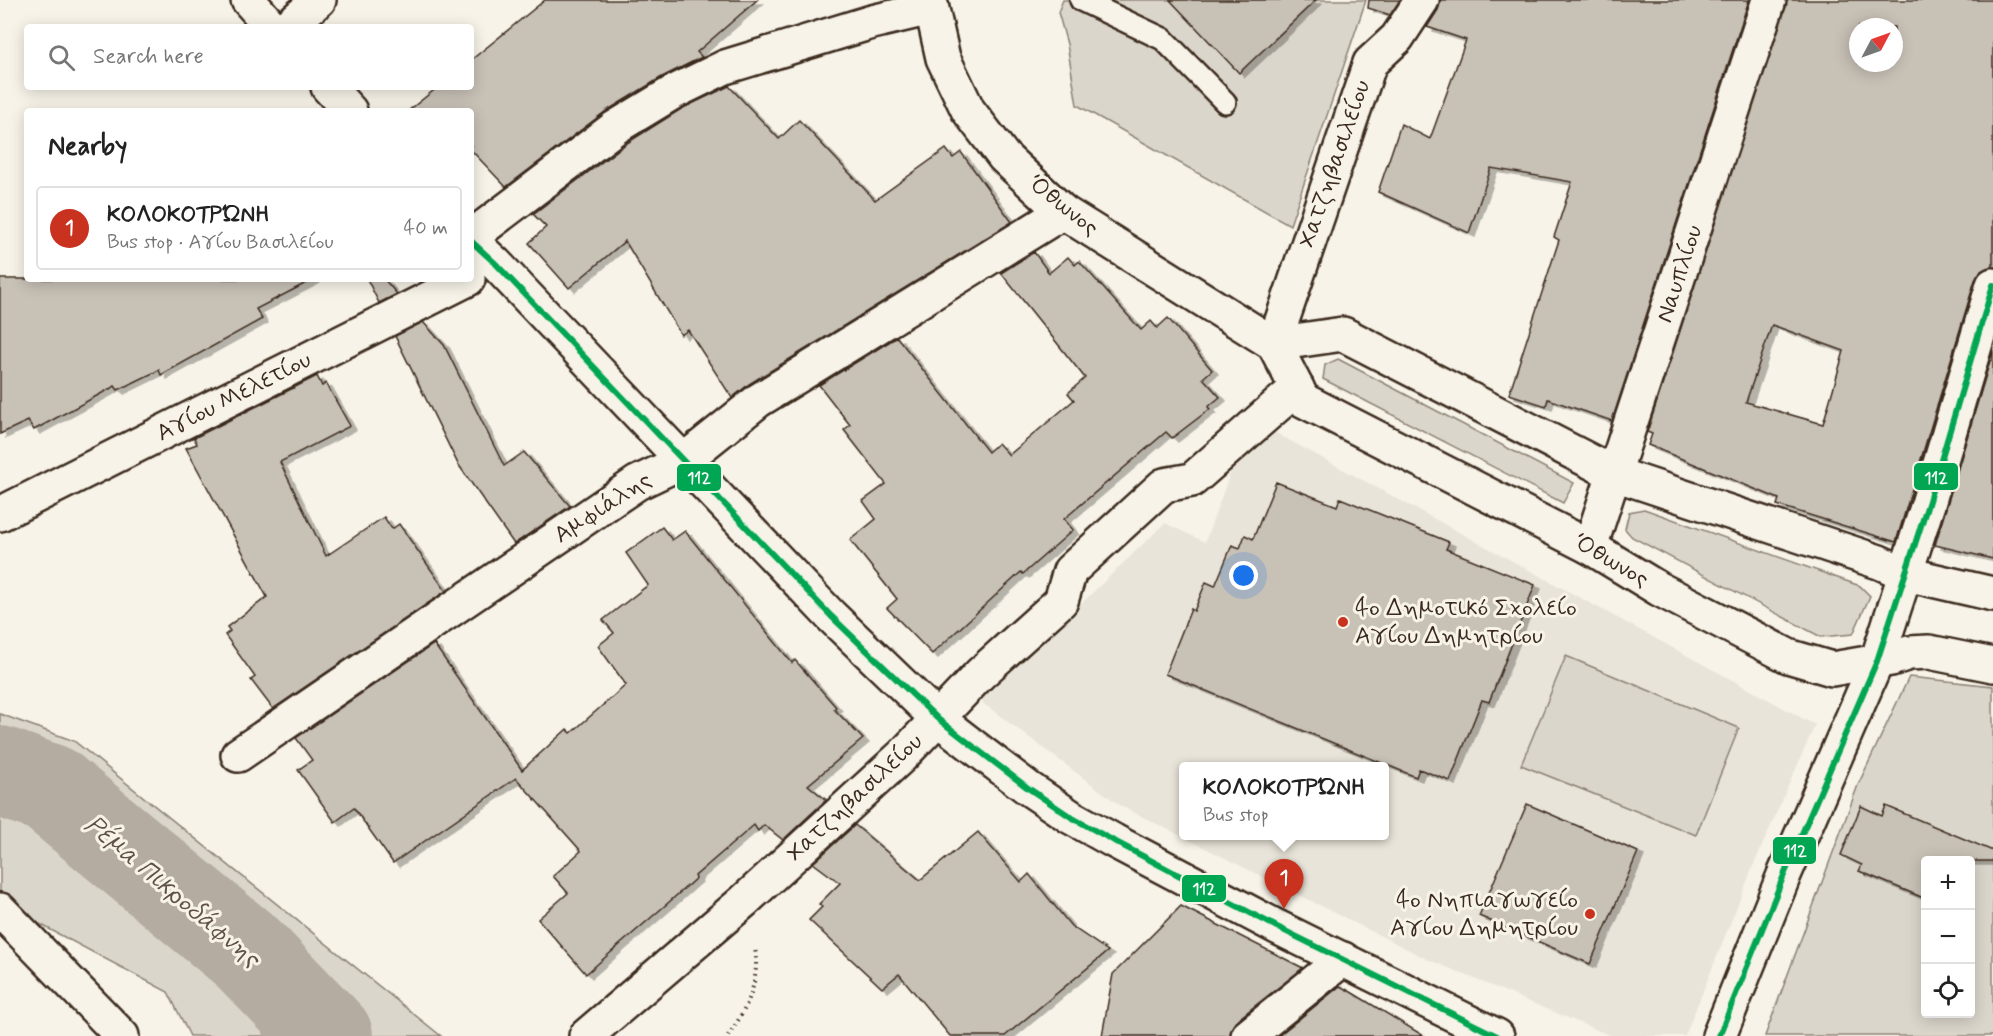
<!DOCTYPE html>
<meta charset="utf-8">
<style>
body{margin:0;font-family:Mynerve,sans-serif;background:#f6f6f6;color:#222}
.controls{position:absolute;right:18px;bottom:18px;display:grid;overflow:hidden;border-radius:6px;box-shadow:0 3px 15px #0003}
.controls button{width:54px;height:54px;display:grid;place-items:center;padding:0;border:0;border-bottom:2px solid #e0e0e0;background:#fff;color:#222;font:30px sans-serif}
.compass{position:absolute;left:1849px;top:18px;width:54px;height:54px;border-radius:50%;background:#fff;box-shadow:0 3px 15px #0003;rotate:49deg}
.you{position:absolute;left:1244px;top:576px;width:21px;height:21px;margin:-15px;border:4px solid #fff;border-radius:50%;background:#1a73e8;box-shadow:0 0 0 9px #1a73e833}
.badge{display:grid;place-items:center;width:39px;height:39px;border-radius:50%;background:#c8321e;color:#fff;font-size:20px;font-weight:700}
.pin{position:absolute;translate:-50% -50px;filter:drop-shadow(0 2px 3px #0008)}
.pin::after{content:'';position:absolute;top:32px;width:21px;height:18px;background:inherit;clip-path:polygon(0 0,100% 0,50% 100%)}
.popup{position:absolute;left:1179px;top:762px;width:210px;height:78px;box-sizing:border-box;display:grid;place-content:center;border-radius:6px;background:#fff;filter:drop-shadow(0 2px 4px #0005);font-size:20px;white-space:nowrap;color:#767676}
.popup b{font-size:22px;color:#222}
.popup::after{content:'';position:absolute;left:50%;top:100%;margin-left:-12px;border:12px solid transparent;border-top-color:#fff}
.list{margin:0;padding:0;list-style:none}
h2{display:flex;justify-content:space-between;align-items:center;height:78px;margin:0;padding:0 24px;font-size:26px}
h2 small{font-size:20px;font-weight:400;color:#767676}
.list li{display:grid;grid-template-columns:39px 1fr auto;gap:18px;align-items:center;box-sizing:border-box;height:84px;margin:0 12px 12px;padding:0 12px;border:2px solid #e0e0e0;border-radius:6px}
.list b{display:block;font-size:22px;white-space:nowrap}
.list p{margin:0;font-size:20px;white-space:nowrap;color:#767676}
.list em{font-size:20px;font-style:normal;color:#767676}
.icon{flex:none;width:33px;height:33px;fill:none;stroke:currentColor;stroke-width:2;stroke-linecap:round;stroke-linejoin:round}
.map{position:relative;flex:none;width:1993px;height:1036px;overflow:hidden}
.search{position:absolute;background:#fff;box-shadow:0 3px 15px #0003;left:24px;top:24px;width:450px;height:66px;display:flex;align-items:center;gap:15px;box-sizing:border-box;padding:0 21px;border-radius:6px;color:#767676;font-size:22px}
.panel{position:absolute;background:#fff;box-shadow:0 3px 15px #0003;left:24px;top:108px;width:450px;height:174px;border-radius:6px}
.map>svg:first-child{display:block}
</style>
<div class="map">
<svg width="1993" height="1036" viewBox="0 0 1993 1036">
<defs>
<filter id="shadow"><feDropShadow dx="6" dy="4" stdDeviation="0" flood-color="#0004"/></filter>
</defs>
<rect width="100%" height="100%" fill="#f7f3e8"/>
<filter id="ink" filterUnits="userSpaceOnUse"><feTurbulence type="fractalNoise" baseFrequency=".0167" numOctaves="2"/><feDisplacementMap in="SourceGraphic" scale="12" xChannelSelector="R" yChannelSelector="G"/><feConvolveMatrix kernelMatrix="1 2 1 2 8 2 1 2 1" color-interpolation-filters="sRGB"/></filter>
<g filter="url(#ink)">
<path fill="#e9e4d9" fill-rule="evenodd" d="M1274 432 1815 725 1752 869 1685 1036H1611L1427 959 1121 806 980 701 1165 523 1205 542 1235 460ZM1184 766H1384V836H1184Z"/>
<g fill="#dbd6cb" stroke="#8b8074" stroke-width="1.5" fill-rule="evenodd">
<polygon points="1063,0 1366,0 1290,225 1077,105 1067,44 1058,12"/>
<polygon points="1338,359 1574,483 1563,503 1323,379 1325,365"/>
<polygon points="1644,509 1860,586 1870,596 1853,634 1821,637 1632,537 1625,529 1629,512"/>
<polygon points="1566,656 1739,728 1696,835 1521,765"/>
<path d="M1909 677 1993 686V1036H1765L1858 785ZM1926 860H1970V1014H1926Z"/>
<polygon points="0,714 74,741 441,1036 190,1036 168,992 0,903"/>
</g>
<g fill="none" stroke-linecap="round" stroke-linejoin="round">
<polyline stroke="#b4aca0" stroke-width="90" points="0,771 50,789 248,953 328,1036"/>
</g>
<g fill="#c8c1b6" stroke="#3b2a1e" stroke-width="1.5" fill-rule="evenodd" filter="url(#shadow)">
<polygon points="545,0 757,0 697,52 702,57 662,77 606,111 506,187 471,150 471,111 408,111 438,87 471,87 471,60"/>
<polygon points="1170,0 1316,0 1239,73"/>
<polygon points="1369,0 1400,0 1390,15 1368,8"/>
<polygon points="1441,0 1749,0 1612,421 1548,399 1546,406 1509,394 1559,240 1554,237 1572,182 1491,168 1469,233 1378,192 1401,124 1430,139 1466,40 1427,27 1438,10"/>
<path d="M1787 0H1993V267L1981 271 1975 280 1896 542 1777 505 1779 499 1648 445 1652 434 1647 432ZM1858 27H1894V63H1858ZM1772 325 1844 351 1823 424 1746 402Z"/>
<polygon points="729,86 779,139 799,120 875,200 946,149 953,158 961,152 1012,222 749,384 732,398 688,330 681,335 625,241 569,288 529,243 546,227 533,214 627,143 681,109"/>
<polygon points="1034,252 1049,273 1068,257 1075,265 1079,261 1141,330 1151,321 1157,328 1168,318 1212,370 1203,378 1220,397 1208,407 1210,409 1172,438 1166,432 1064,519 1073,530 1023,574 1021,572 932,654 887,608 897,599 850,540 876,519 863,501 886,484 844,430 850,425 819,385 897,337 988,452 998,443 1009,455 1074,400 1068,393 1085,378 1001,273"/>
<polygon points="0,279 314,279 256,309 262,319 161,375 159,370 118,390 115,386 34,430 28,421 0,434"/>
<polygon points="367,279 384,279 397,294 379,303"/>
<polygon points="423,322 444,345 504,466 524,452 570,506 514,544 458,464 395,336"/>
<polygon points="1993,351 1993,559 1935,545"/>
<polygon points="317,376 322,386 326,383 350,426 280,462 326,556 384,517 392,529 399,524 446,591 273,709 251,680 255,677 225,635 230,631 227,627 267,597 186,448 197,444 194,438"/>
<polygon points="1276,482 1337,506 1340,498 1449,542 1446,549 1535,585 1489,702 1482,700 1450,781 1419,769 1416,777 1165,674 1191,609 1194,611 1206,582 1215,586 1232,545 1240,548 1245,535 1253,539"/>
<polygon points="662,527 672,540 685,531 792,663 795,660 836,707 834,709 863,739 808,785 826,800 783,840 764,825 758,831 754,825 695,876 696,878 668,903 586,974 538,919 568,893 553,876 581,851 516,778 393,863 354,808 335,822 298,770 312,760 296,738 434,644 522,770 567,729 571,733 626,685 598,646 614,633 603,620 648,585 626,553"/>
<polygon points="1527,804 1638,852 1590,964 1479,916"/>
<polygon points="1861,806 1882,816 1886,806 1993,851 1993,861 1926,861 1926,899 1859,871 1862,865 1841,855"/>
<polygon points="855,825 920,880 978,832 1021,882 1029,874 1071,926 1108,951 1005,1036 950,1036 899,974 882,988 809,920 822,907 819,904 840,883 813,863"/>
<polygon points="1181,906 1303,968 1236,1021 1231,1029 1230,1036 1102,1036 1113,974"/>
<polygon points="1340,986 1351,992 1424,1036 1278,1036"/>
</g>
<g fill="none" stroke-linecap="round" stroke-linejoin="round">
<defs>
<polyline id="lane" points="1081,0 1163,39 1225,102"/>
<g id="street">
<polyline points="930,0 943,58 968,110 1004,157 1063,212 1274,344 1303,400 1590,547 1659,589 1788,656 1832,669 1891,659 1909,653 1929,652 1993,665"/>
<polyline points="287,27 319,0"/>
<polyline points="471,237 616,127 672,93 725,67 872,22 931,8"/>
<polyline points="1274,344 1343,334 1615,474 1879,562 1906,574 1993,594"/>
<polyline points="1274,344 1370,63 1397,38 1422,0"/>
<polyline points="0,514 468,279"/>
<polyline points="1590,547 1769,0"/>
<polyline points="238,755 637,483 683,461 759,400 1063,212"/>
<polyline points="0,910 122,1036"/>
<polyline points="586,1036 744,901 902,756 980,674 1061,601 1070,571 1164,485 1192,480 1297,388"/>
<polyline points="1248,1036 1343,959"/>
<polyline points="1719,1036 1784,875 1877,661 1928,504 1993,285"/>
</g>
<g id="secondary">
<polyline points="248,0 272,27"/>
<polyline points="328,87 350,111"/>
<polyline points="471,241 496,264 831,616 938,719 982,753 1028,788 1071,817 1114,841 1277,927 1497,1036"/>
</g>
</defs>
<use href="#lane" stroke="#3b2a1e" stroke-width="26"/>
<use href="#street" stroke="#3b2a1e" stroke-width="38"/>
<use href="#secondary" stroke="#3b2a1e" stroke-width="38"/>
<path stroke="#3b2a1e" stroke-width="4" stroke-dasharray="1.5 4.5" stroke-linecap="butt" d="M728 1036C747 1009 760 982 755 948"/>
<use href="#lane" stroke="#f7f3e8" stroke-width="21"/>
<use href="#street" stroke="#f7f3e8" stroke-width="33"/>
<use href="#secondary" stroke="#f7f3e8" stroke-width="33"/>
<defs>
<g id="bus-1">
<polyline points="471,241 496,264 831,616 938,719 982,753 1028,788 1071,817 1114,841 1277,927 1497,1036"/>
<polyline points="1719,1036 1784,875 1877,661 1928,504 1993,285"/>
</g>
</defs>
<use href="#bus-1" stroke="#f7f3e8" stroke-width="10"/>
<use href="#bus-1" stroke="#00a651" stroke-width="6"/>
</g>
</g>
<g fill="#c8321e" stroke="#f7f3e8" stroke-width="2">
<circle cx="1343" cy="622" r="6"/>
<circle cx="1590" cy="914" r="6"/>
</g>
<g text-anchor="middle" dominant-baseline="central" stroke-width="6" stroke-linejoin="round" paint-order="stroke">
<g font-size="24" fill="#3b2a1e" stroke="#f7f3e8">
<text transform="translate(1335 164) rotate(-71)">Χατζηβασιλείου</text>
<text transform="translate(1063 206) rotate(38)">Όθωνος</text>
<text transform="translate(1680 274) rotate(-72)">Ναυπλίου</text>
<text transform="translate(234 397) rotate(-27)">Αγίου Μελετίου</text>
<text transform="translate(603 508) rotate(-33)">Αμφιάλης</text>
<text transform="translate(1611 561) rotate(30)">Όθωνος</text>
<text transform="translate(855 798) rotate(-43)">Χατζηβασιλείου</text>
</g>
<g font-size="24" fill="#3b2a1e" stroke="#f7f3e8" text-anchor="start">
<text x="1355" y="608">4ο Δημοτικό Σχολείο<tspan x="1355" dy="28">Αγίου Δημητρίου</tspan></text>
<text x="1578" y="900" text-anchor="end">4ο Νηπιαγωγείο<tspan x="1578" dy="28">Αγίου Δημητρίου</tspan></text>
</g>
<g font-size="26" font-style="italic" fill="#5f5145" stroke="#f7f3e8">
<text transform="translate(172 892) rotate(40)">Ρέμα Πικροδάφνης</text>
</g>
</g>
<g stroke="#f7f3e8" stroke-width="2">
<rect x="1913" y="462" width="46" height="29" rx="6" fill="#00a651"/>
<rect x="676" y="463" width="46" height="29" rx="6" fill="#00a651"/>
<rect x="1772" y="836" width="45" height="29" rx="6" fill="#00a651"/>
<rect x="1181" y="874" width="46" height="29" rx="6" fill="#00a651"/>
</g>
<g font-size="16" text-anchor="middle" font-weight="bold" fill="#fff">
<text x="1936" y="483">112</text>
<text x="699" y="483">112</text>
<text x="1795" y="856">112</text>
<text x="1204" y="894">112</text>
</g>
</svg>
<div class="controls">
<button>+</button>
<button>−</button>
<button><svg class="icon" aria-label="locate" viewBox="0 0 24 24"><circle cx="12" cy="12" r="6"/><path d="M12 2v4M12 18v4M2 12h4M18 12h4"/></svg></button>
</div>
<svg class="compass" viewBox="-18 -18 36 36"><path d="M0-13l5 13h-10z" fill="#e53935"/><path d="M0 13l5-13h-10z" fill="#767676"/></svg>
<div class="you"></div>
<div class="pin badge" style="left:1284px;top:909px">1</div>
<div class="popup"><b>ΚΟΛΟΚΟΤΡΏΝΗ</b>Bus stop</div>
<div class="search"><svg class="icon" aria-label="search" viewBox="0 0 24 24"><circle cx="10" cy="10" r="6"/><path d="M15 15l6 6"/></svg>Search here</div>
<section class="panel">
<h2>Nearby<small></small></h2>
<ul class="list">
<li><span class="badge">1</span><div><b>ΚΟΛΟΚΟΤΡΏΝΗ</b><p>Bus stop · Αγίου Βασιλείου</p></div><em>40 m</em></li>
</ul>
</section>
</div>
